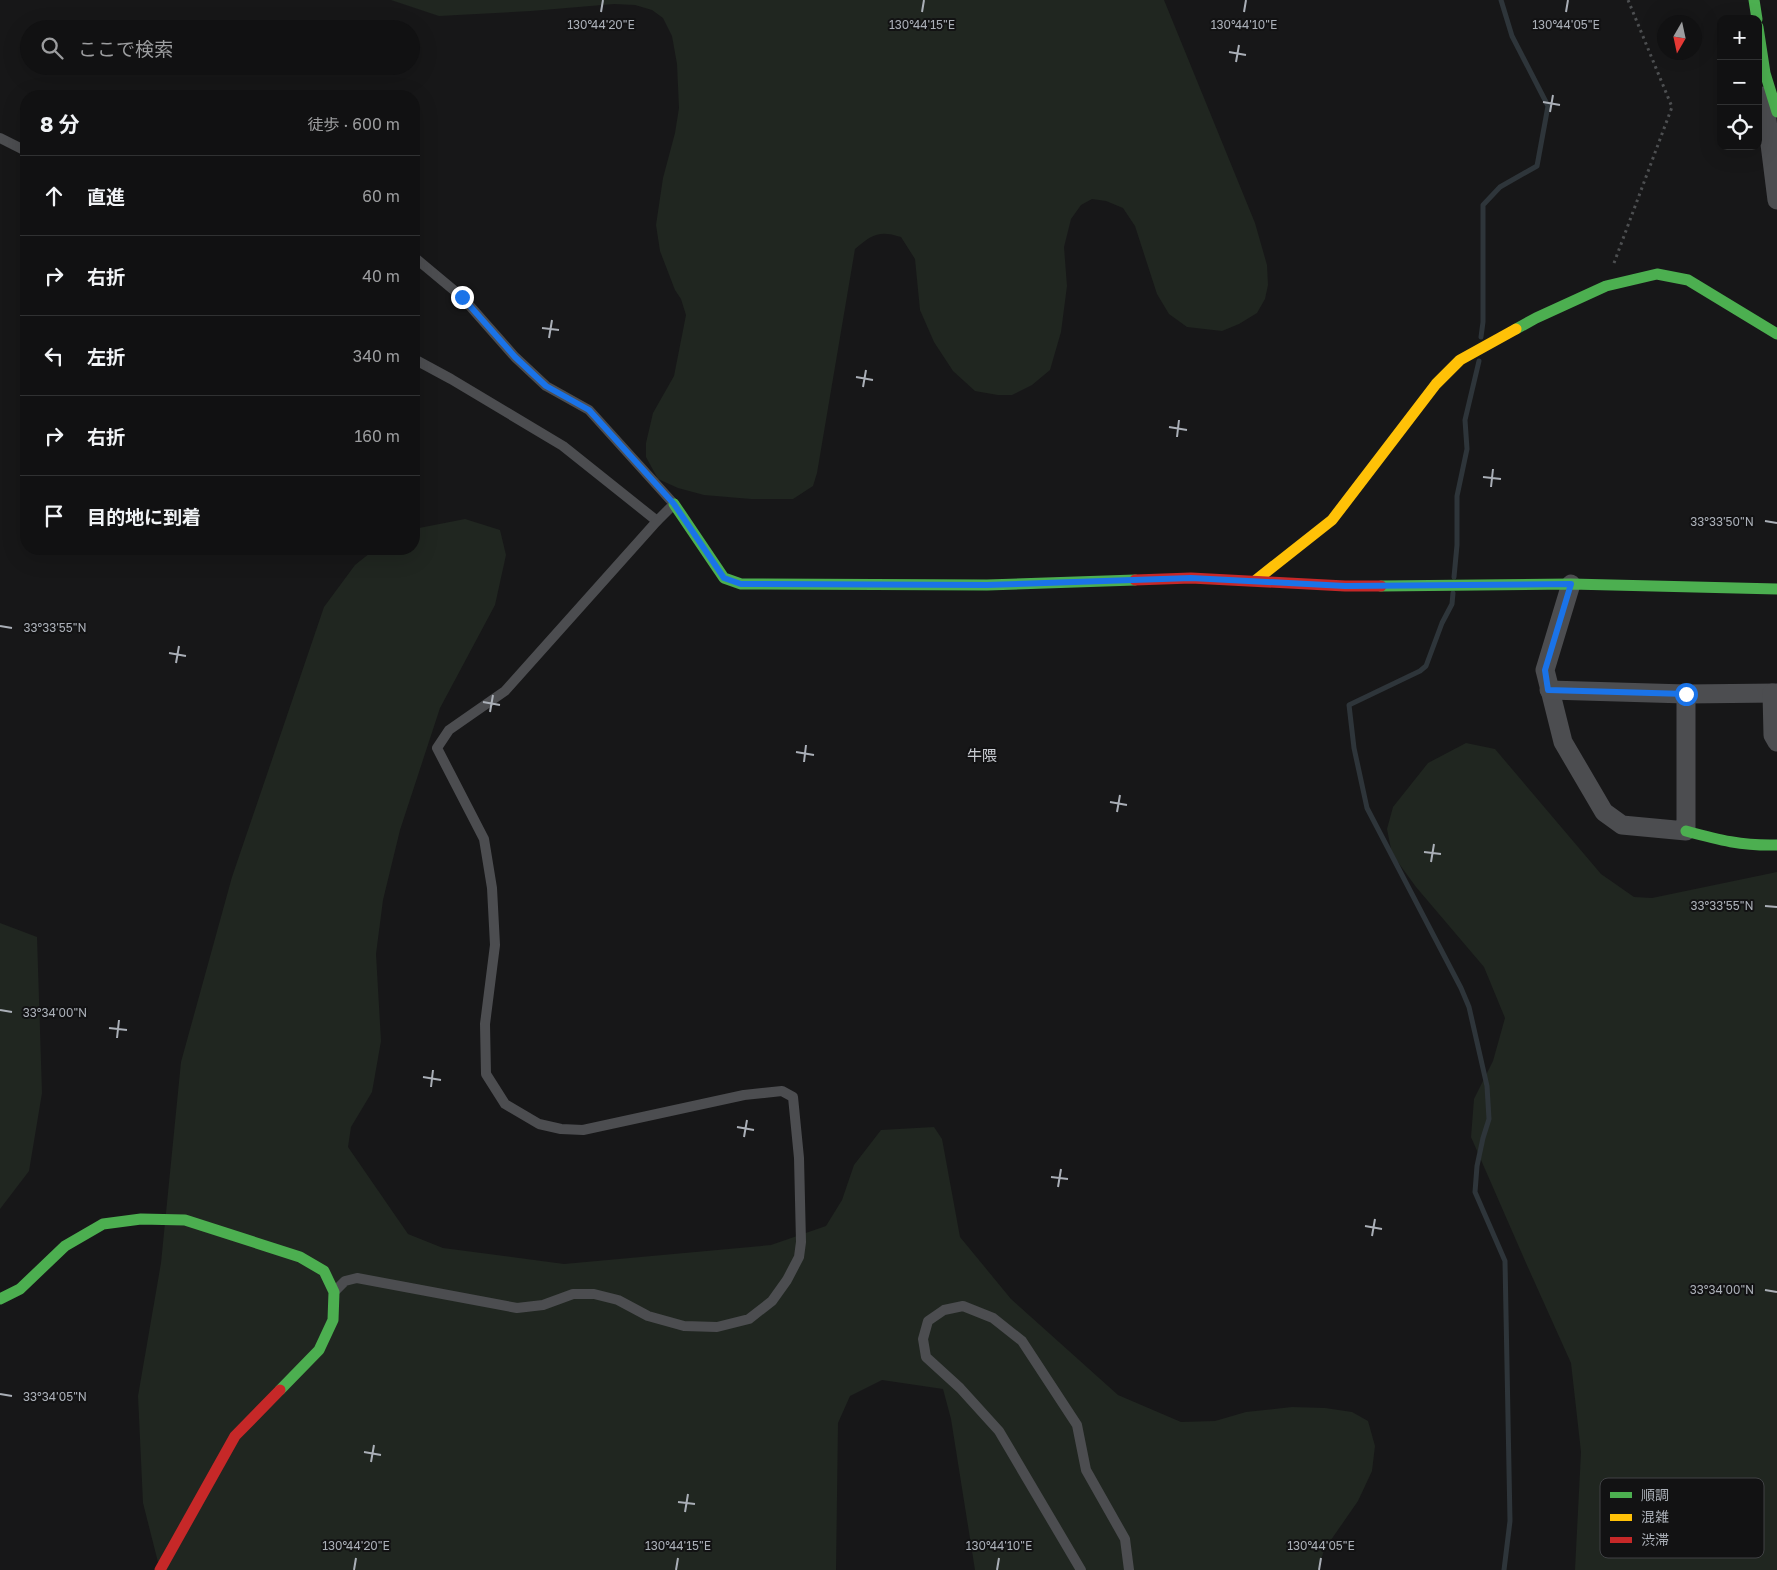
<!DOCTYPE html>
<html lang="ja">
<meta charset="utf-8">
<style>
body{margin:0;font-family:"Golos Text","Noto Sans JP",sans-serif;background:#1e1f20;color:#f1f3f6}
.controls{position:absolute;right:15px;top:15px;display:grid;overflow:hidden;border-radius:10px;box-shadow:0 5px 20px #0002}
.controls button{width:45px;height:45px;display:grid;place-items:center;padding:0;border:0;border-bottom:1px solid #303132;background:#111112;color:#f1f3f6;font:25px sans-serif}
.compass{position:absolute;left:1657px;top:15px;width:45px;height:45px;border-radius:50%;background:#111112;box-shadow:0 5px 20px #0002;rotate:189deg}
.stop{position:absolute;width:15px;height:15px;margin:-11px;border:4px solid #1a73e8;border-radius:50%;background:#fff}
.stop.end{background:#1a73e8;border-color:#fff;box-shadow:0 1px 5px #0008}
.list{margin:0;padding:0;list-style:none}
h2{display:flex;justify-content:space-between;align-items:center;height:65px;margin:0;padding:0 20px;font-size:21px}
h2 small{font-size:16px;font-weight:400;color:#9c9d9f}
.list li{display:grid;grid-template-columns:32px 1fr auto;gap:15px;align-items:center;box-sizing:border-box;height:80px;padding:0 20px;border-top:1px solid #303132}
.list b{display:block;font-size:19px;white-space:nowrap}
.list em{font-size:16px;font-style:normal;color:#9c9d9f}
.icon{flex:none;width:28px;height:28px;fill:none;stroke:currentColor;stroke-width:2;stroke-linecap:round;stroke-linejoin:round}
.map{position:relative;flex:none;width:1777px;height:1570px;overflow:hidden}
.search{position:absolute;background:#111112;box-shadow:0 5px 20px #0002;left:20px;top:20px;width:400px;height:55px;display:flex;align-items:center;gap:12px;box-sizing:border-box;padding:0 18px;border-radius:28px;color:#9c9d9f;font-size:19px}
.panel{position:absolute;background:#111112;box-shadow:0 5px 20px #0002;left:20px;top:90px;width:400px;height:465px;border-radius:20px}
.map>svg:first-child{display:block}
</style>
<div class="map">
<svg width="1777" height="1570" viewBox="0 0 1777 1570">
<rect width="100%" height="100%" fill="#171718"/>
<g fill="#202620">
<path d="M391 0H1164L1255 223 1267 265 1268 285 1265 299 1257 313 1239 324 1222 331 1187 327 1169 314 1157 294 1135 226 1123 208 1106 201 1092 199 1081 205 1071 219 1064 247 1067 286 1061 332 1050 370 1032 385 1012 395H998L975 391 953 371 934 342 920 310 915 259 901 237C880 230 872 234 855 249L817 473 813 486 793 499H751L704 495 678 488 658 479 646 457V443L653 413 674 376 686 315 681 299 675 290 660 251 656 225 663 178 675 133 679 108 677 64 672 36 663 18 652 10 635 5 614 4 531 11 439 16Z"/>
<polygon points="465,519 500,530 506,555 495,605 440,708 400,830 383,900 376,954 381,1041 372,1092 351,1127 348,1147 408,1234 443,1248 564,1264 771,1245 826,1226 842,1200 854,1165 881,1130 934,1127 942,1139 960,1237 1011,1299 1118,1395 1181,1422 1215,1421 1246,1412 1292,1407 1325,1408 1352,1412 1368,1421 1375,1446 1372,1471 1358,1501 1324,1550 1318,1570 975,1570 951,1419 943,1389 882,1380 850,1396 838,1423 836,1570 160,1570 143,1503 138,1396 161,1263 181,1062 232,877 324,607 355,565 375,549 414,549 414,529"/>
<polygon points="1466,743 1495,749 1601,874 1634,897 1652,898 1777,872 1777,1570 1575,1570 1581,1452 1571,1363 1526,1263 1471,1137 1474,1099 1493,1061 1505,1018 1484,967 1416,887 1392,854 1387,829 1393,807 1428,763"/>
<polygon points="0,923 37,937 42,1093 29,1171 0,1209"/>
</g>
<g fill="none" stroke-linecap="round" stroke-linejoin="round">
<g stroke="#2e353a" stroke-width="5">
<polyline points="1481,337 1483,322 1483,205 1500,187 1537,166 1548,106 1512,36 1501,0"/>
<polyline points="1454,577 1457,545 1457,496 1467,449 1465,420 1479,361"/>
<polyline points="1453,593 1452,604 1442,623 1426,666 1420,671 1349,705 1354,748 1367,808 1461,988 1469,1007 1487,1086 1489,1119 1483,1138 1477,1166 1475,1192 1505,1261 1510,1521 1504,1570"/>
</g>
<polyline stroke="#4d4f51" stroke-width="3" stroke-dasharray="2.5 4" stroke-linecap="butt" points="1614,263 1672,107 1628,0"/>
<g stroke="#4c4d50" stroke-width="10">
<polyline points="0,138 26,151"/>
<polyline points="414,359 451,379 563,446 657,521"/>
<polyline points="335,1291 345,1281 357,1278 517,1308 543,1305 573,1294 594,1294 618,1300 648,1316 684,1326 717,1327 749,1319 772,1301 787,1280 799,1257 801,1242 799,1158 793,1097 782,1091 744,1095 583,1130 561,1129 539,1124 505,1104 486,1074 485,1024 495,945 492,888 484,839 437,748 449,730 505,691 657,521 674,504 589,410 546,386 515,357 462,297 414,257"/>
<polyline points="1081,1570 999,1431 960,1388 926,1357 923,1339 928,1321 944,1310 963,1306 993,1318 1022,1341 1077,1425 1086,1470 1125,1539 1129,1570"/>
</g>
<g stroke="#4c4d50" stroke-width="19">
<polyline points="1764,96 1777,200"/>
<polyline points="1571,584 1545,670 1563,742 1604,812 1622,825 1686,831 1686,694"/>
<polyline points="1549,690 1686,694 1777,693"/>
<polyline points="1772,693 1773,735 1777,742"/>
</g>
<g stroke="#4caf50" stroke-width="11">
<polyline points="1754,0 1757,19"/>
<polyline points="1758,27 1765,73 1777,112"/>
<polyline points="1516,329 1536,318 1606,286 1657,274 1688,280 1777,334"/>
<polyline points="674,504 724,578 741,584 987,585 1135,580"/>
<polyline points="1381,586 1571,584 1777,589"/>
<path d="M1686 831C1719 840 1742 846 1777 845"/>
<polyline points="0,1299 20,1289 65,1246 103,1224 141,1219 185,1220 300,1257 324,1271 334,1292 333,1320 319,1350 280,1390"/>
</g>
<polyline stroke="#ffc107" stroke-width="11" points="1256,580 1332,520 1436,384 1460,360 1516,329"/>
<g stroke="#c62828" stroke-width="11">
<polyline points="1135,580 1191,578 1345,586 1381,586"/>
<polyline points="160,1570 235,1436 280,1390"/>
</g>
</g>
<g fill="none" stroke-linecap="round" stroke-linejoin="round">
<polyline stroke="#1a73e8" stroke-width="6" points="462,297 515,357 546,386 589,410 674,504 724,578 741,584 987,585 1191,578 1345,586 1571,584 1545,670 1548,690 1686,694"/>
</g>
<path fill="none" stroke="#aaafb7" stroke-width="2" d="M601 12 603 0M922 12 924 0M1244 12 1246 0M1566 12 1568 0M1229 52 1246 55M1236 62 1239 45M1543 102 1560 105M1550 112 1553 95M542 328 559 330M549 338 552 320M856 377 873 380M863 387 866 370M1169 427 1187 430M1177 437 1179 420M1483 477 1501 479M1491 487 1493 469M1765 521 1777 523M0 626 12 628M169 653 186 656M176 663 179 646M483 702 500 705M490 712 493 695M796 752 814 755M804 762 806 745M1110 802 1127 805M1117 812 1120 795M1424 852 1441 854M1431 862 1434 844M1765 906 1777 907M0 1010 12 1012M109 1028 127 1030M117 1038 119 1020M423 1077 441 1080M431 1087 433 1070M737 1127 754 1130M744 1137 747 1120M1051 1177 1068 1179M1058 1187 1061 1169M1365 1226 1382 1229M1372 1236 1375 1219M1765 1290 1777 1292M0 1394 12 1396M364 1452 381 1455M371 1462 374 1445M678 1502 695 1504M685 1512 688 1494M354 1570 356 1558M676 1570 678 1558M997 1570 999 1558M1319 1570 1321 1558"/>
<g text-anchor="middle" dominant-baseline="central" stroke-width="4" stroke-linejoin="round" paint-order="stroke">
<g font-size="15" fill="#cacdd3" stroke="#121213">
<text x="982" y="755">牛隈</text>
</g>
</g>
<rect x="1600" y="1478" width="164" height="80" rx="8" fill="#121213" stroke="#404144" stroke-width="1"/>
<rect x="1610" y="1492" width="22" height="6" fill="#4caf50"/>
<rect x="1610" y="1514" width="22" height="7" fill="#ffc107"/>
<rect x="1610" y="1537" width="22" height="6" fill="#c62828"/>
<g font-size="14" fill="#aaafb7">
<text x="1641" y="1500">順調</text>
<text x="1641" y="1522">混雑</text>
<text x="1641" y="1545">渋滞</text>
</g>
<g font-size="12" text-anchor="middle" fill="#aaafb7" stroke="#121213" stroke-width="4" stroke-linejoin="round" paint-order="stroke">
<text x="601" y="29">130°44'20"E</text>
<text x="922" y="29">130°44'15"E</text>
<text x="1244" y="29">130°44'10"E</text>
<text x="1566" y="29">130°44'05"E</text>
<text x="1722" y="526">33°33'50"N</text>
<text x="55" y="632">33°33'55"N</text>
<text x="1722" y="910">33°33'55"N</text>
<text x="55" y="1017">33°34'00"N</text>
<text x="1722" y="1294">33°34'00"N</text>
<text x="55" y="1401">33°34'05"N</text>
<text x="356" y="1550">130°44'20"E</text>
<text x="678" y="1550">130°44'15"E</text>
<text x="999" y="1550">130°44'10"E</text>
<text x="1321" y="1550">130°44'05"E</text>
</g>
</svg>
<div class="controls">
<button>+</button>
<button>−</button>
<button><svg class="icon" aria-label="locate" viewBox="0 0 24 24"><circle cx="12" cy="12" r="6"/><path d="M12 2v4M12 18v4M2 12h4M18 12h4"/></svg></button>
</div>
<svg class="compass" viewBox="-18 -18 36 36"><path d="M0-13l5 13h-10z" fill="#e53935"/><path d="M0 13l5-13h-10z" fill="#9c9d9f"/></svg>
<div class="stop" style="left:1686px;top:694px"></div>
<div class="stop end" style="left:462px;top:297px"></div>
<div class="search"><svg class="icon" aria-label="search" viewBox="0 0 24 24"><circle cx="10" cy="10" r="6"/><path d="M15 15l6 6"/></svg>ここで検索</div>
<section class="panel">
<h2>8 分<small>徒歩 · 600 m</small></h2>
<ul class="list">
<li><svg class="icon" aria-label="ahead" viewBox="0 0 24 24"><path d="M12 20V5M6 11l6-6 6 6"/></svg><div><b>直進</b></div><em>60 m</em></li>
<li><svg class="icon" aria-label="right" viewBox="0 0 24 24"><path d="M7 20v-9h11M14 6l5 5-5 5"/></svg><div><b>右折</b></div><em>40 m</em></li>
<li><svg class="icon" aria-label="left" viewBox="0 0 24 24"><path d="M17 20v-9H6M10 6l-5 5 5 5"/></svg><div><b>左折</b></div><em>340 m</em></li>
<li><svg class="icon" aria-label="right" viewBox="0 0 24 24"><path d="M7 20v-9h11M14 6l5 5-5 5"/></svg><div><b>右折</b></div><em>160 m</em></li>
<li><svg class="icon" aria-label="arrive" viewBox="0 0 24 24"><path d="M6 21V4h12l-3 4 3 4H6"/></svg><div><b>目的地に到着</b></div></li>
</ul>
</section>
</div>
